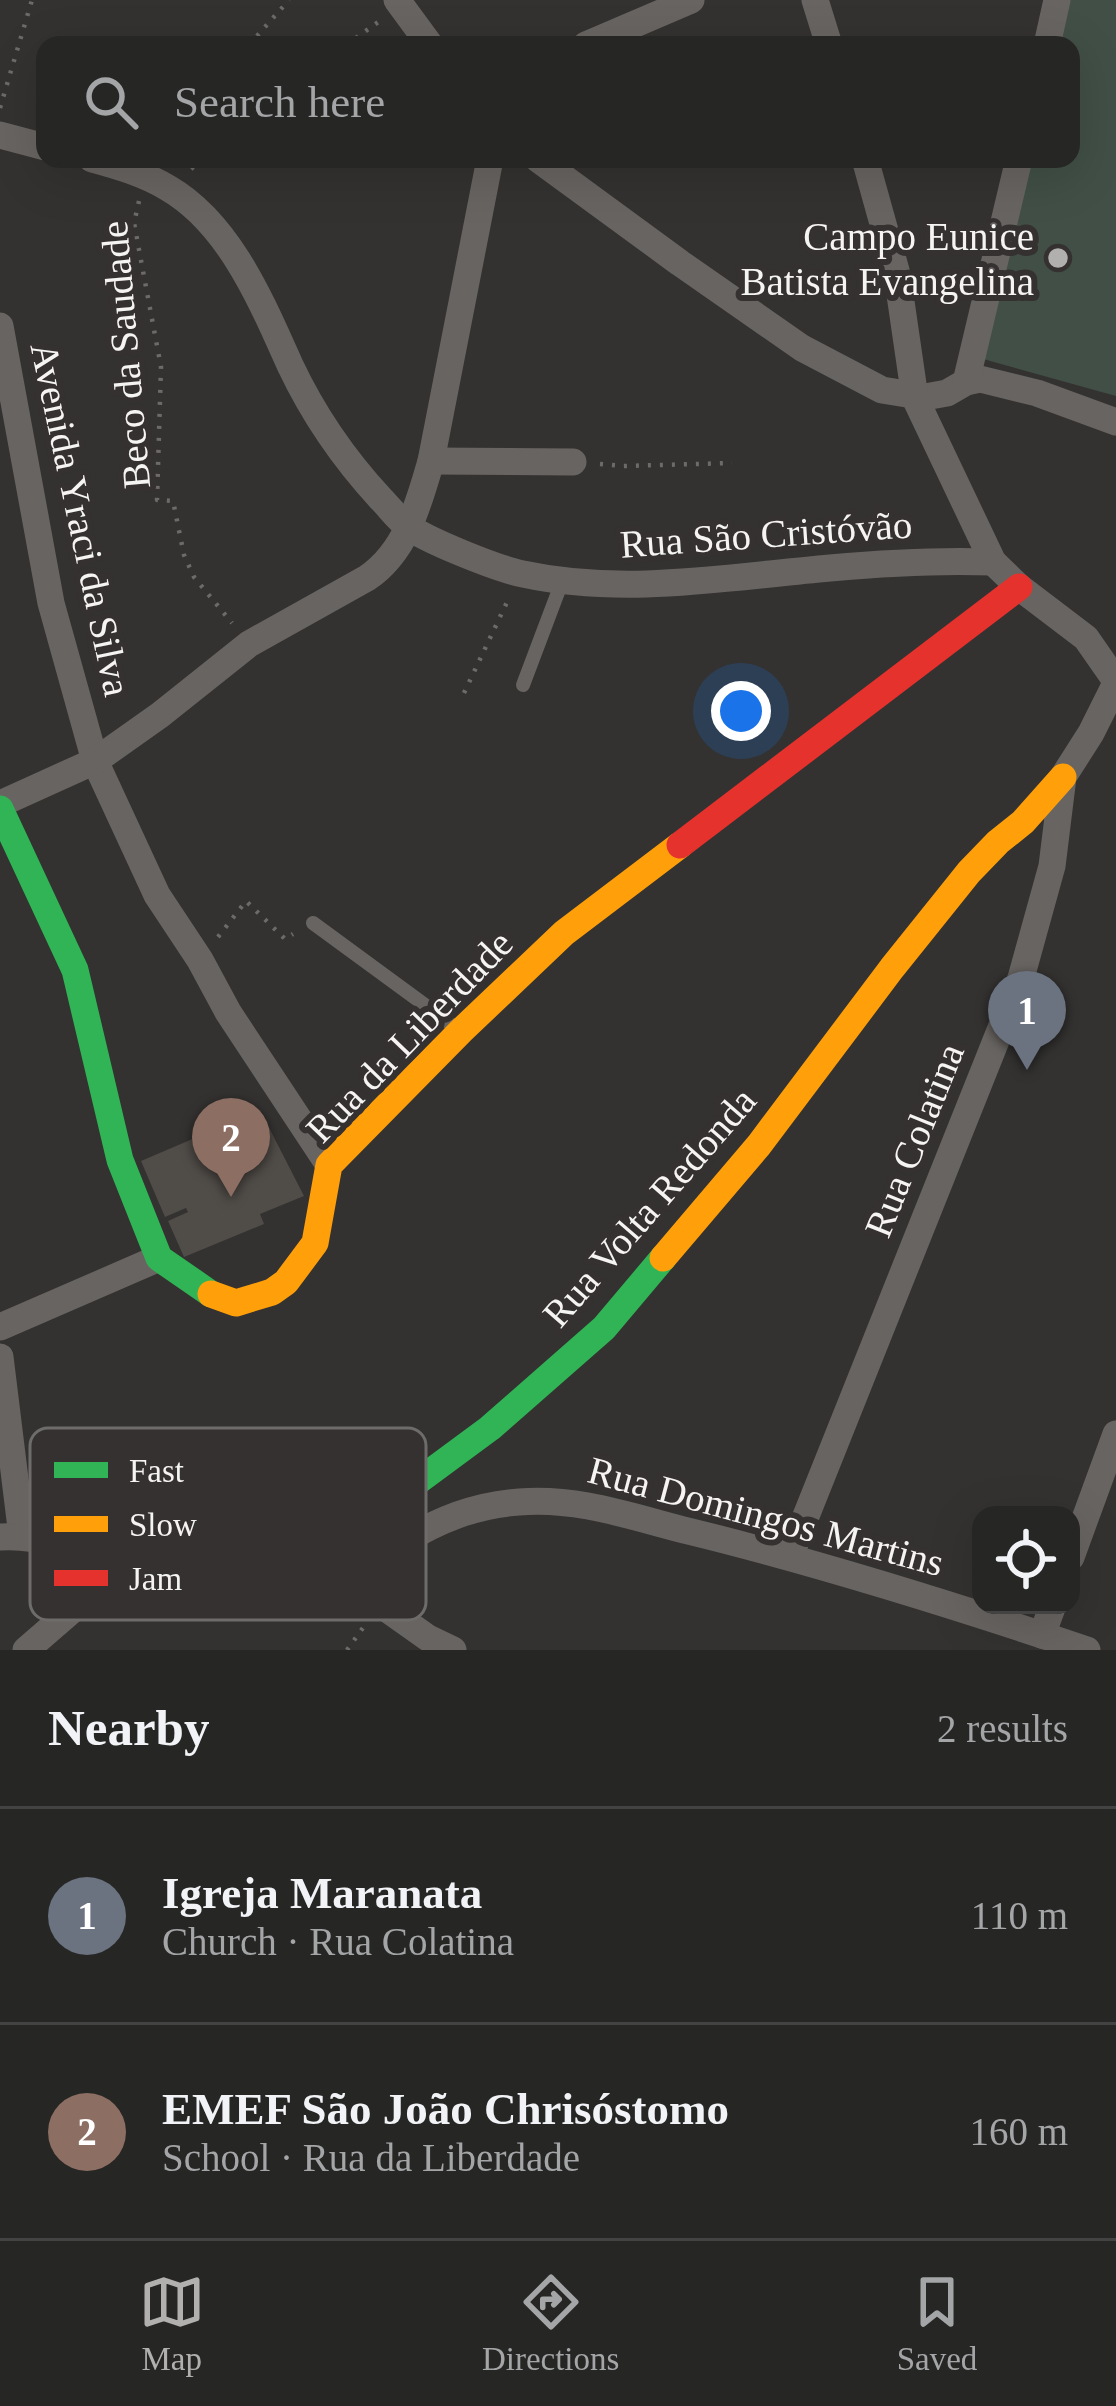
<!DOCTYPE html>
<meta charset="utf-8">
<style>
body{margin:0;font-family:Georgia,serif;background:#323232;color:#f1f3f6}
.controls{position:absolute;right:36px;bottom:36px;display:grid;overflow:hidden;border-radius:24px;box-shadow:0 12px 48px #0002}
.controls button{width:108px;height:108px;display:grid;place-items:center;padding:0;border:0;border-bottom:3px solid #424342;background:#262625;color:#f1f3f6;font:60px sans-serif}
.you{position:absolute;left:741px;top:711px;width:42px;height:42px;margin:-30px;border:9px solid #fff;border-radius:50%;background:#1a73e8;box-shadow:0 0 0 18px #1a73e833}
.badge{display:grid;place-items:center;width:78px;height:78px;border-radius:50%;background:#b2b0af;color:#fff;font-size:39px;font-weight:700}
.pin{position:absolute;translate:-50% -99px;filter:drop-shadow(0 3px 6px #0008)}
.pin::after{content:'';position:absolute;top:63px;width:42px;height:36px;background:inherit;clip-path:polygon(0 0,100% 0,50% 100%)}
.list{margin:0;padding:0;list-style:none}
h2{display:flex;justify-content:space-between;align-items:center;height:156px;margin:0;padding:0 48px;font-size:51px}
h2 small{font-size:39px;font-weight:400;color:#a4a5a7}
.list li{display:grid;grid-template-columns:78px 1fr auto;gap:36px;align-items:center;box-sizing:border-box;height:216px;padding:0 48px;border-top:3px solid #424342}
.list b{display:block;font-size:45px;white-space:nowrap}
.list p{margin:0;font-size:39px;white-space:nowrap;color:#a4a5a7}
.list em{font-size:39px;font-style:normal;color:#a4a5a7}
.icon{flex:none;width:66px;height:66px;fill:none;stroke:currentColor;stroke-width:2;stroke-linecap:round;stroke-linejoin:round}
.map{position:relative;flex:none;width:1116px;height:1650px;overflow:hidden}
.search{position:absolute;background:#262625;box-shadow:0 12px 48px #0002;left:36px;right:36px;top:36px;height:132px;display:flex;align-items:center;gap:30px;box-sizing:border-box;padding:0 42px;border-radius:24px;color:#a4a5a7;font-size:45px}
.sheet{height:588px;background:#262625}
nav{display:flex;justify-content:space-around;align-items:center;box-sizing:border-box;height:168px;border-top:3px solid #424342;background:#262625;font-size:33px;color:#a4a5a7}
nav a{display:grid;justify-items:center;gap:6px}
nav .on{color:#b2b0af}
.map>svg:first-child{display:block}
</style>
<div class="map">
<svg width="1116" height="1650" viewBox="0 0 1116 1650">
<rect width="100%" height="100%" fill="#333231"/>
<polygon fill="#414f46" points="1064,0 1116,0 1116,396 976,357 1025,159 1071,159 1071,45 1053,45"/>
<polygon fill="#504c48" points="260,1110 304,1196 260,1214 264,1224 184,1257 168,1221 188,1212 186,1208 165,1217 141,1161"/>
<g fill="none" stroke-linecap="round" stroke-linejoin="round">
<g stroke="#6d6a68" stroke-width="4.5" stroke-dasharray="3 9" stroke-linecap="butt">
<polyline points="249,45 289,0"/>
<polyline points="346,45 381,20"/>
<polyline points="0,108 32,0"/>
<polyline points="191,169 202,159"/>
<polyline points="139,201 134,223 161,367 157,500 173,501 184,555 194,577 232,623"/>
<polyline points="600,464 623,466 732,463"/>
<polyline points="464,693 508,600"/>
<polyline points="218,937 246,901 285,939 293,934"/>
<polyline points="347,1650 365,1625"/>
</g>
<g stroke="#686461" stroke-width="14">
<polyline points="523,685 563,579"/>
<polyline points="313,923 459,1030"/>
</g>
<g stroke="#686461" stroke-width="27">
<polyline points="397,0 430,45"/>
<polyline points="815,0 829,45"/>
<polyline points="586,45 691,0"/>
<polyline points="1047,45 1057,0"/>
<polyline points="0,135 45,147"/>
<path d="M92 159C118 166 145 174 168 188 230 224 262 303 290 365 314 416 343 458 381 499 389 507 397 518 406 525 425 540 498 569 523 574 625 596 728 577 830 568 884 563 939 560 993 562"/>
<polyline points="538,159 680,263 802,348 882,390 925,397 947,393 966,382 980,379 1037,393 1116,422"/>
<polyline points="865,159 897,274 915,398 993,562 1019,587 1086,638 1116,681"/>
<polyline points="0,326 51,603 95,761 157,895 200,960 228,1012 329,1165"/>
<polyline points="966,382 1019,159"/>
<polyline points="431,461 573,462"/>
<path d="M0 804 95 761 160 715 249 644 367 578C406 552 419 503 431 461L490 159"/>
<polyline points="0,1327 159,1258"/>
<polyline points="0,1357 22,1536"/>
<path d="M0 1537C54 1533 114 1565 166 1580 197 1588 232 1586 265 1586 296 1585 334 1582 362 1568 376 1561 388 1551 401 1543 438 1520 475 1505 519 1502 578 1497 632 1517 688 1531 823 1564 956 1606 1087 1650"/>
<polyline points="790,1556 1021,978 1052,866 1063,777 1091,733 1116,683"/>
<polyline points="1071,1557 1116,1434"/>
<polyline points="362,1568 380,1604 428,1638 453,1650"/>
<polyline points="1042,1635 1053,1605"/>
<polyline points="26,1650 124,1565"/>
</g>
<g stroke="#30b455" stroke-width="27">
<polyline points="0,809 75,970 120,1160 159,1258 211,1294"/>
<polyline points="124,1565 263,1540 350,1515 402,1493 490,1428 604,1328 663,1258"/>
</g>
<g stroke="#ff9f0a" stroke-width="27">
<polyline points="663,1258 759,1145 892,968 969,872 998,842 1023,822 1063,777"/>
<polyline points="211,1294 236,1303 272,1292 286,1282 315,1243 329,1165 461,1031 564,933 680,845"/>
</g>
<polyline stroke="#e5322d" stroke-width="27" points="680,845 1019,587"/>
</g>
<circle fill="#b2b0af" stroke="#343130" stroke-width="4.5" cx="1058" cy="258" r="12"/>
<g text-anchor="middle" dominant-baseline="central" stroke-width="12" stroke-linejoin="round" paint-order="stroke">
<g font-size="39" fill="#f6f4f3" stroke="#343130" text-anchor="end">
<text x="1034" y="236">Campo Eunice<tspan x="1034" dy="45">Batista Evangelina</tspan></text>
</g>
<g font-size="39" fill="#f6f4f3" stroke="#343130">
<text transform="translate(125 355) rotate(-95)">Beco da Saudade</text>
<text transform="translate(81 519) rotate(78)">Avenida Yraci da Silva</text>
<text transform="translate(766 534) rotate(-4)">Rua São Cristóvão</text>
<text transform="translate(409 1036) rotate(-46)">Rua da Liberdade</text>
<text transform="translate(914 1140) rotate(-68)">Rua Colatina</text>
<text transform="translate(649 1207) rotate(-49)">Rua Volta Redonda</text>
<text transform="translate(766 1516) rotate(15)">Rua Domingos Martins</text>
</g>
</g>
<rect x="30" y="1428" width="396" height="192" rx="18" fill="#343130" stroke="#6e6c6a" stroke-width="3"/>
<rect x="54" y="1462" width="54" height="16" fill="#30b455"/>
<rect x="54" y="1516" width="54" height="16" fill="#ff9f0a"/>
<rect x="54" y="1570" width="54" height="16" fill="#e5322d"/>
<g font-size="33" fill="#f6f4f3">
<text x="129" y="1482">Fast</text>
<text x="129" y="1536">Slow</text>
<text x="129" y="1590">Jam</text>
</g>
</svg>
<div class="controls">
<button><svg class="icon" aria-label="locate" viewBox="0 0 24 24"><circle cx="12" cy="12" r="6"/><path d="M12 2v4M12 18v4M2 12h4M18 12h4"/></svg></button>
</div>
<div class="you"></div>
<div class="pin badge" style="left:1027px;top:1070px;background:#6b7280">1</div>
<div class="pin badge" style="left:231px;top:1197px;background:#8d6e63">2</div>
<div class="search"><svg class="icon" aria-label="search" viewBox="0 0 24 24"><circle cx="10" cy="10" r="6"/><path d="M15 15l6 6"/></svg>Search here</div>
</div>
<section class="sheet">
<h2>Nearby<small>2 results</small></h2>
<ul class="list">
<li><span class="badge" style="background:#6b7280">1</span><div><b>Igreja Maranata</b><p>Church · Rua Colatina</p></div><em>110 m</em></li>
<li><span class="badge" style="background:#8d6e63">2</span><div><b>EMEF São João Chrisóstomo</b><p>School · Rua da Liberdade</p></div><em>160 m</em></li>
</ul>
</section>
<nav>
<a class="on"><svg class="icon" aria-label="map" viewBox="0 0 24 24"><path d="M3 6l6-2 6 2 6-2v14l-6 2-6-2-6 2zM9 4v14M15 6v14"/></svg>Map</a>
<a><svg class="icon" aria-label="directions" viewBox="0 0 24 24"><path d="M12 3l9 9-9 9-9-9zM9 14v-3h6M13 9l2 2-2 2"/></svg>Directions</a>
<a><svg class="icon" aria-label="saved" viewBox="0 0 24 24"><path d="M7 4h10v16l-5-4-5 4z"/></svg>Saved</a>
</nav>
